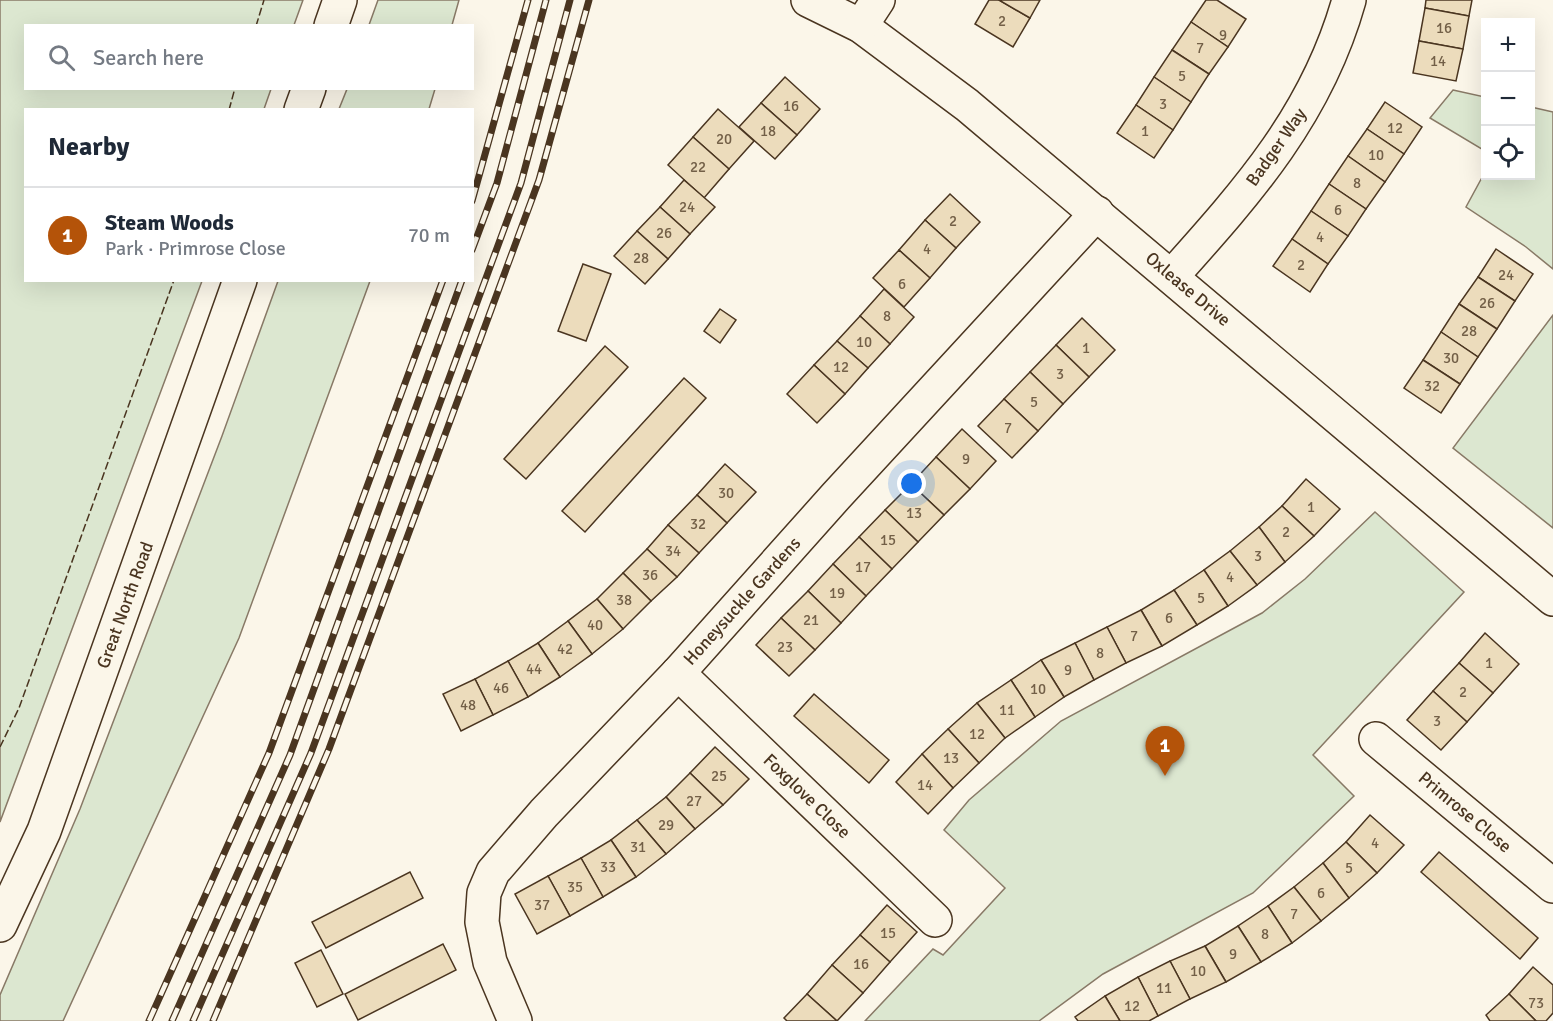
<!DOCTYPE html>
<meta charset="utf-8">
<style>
body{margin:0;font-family:Signika,sans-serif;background:#f2f2f3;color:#1f2937}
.controls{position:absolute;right:18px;top:18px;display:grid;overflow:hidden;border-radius:0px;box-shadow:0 6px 24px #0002}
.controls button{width:54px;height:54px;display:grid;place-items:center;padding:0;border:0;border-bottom:2px solid #e0e1e3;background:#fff;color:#1f2937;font:30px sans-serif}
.you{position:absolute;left:912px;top:484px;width:21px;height:21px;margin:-15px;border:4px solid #fff;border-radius:50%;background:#1a73e8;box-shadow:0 0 0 9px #1a73e833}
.badge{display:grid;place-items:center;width:39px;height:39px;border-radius:50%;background:#b45309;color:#fff;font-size:20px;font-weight:700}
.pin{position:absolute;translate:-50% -50px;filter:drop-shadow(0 2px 3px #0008)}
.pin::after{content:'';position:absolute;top:32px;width:21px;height:18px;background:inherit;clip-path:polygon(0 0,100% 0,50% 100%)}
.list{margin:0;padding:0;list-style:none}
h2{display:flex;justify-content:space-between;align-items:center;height:78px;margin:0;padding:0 24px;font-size:26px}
h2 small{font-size:20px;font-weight:400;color:#747a83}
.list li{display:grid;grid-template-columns:39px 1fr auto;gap:18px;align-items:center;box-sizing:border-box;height:96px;padding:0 24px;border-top:2px solid #e0e1e3}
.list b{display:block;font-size:22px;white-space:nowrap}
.list p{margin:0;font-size:20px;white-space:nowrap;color:#747a83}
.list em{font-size:20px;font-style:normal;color:#747a83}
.icon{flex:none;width:33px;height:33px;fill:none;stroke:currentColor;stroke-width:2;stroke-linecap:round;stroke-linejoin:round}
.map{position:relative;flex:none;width:1553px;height:1021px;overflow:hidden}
.search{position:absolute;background:#fff;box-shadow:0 6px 24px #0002;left:24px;top:24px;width:450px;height:66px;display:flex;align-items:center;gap:15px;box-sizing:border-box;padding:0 21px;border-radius:0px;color:#747a83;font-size:22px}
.panel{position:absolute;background:#fff;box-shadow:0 6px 24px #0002;left:24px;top:108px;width:450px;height:174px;border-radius:0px}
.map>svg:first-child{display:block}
</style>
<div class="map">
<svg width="1553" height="1021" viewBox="0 0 1553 1021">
<rect width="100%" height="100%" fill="#fbf6e9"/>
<g fill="#dce7d0" stroke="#887966" stroke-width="1.5">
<polygon points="0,0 303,0 294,25 26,26 26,88 271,89 264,109 26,110 26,280 202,281 0,822"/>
<polygon points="378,0 459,0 452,25 369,25"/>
<polygon points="347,89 347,88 435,89 429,109 339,109"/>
<polygon points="1453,90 1485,97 1485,151 1430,118"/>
<polygon points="1531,107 1553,112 1553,269 1526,247 1466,207 1485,172 1486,176 1530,176"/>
<polygon points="278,281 370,281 239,638 63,1021 0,1021 0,995 80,809 222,436"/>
<polygon points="1553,315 1553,528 1453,448"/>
<polygon points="1375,512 1464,592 1313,755 1354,796 1253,893 1103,974 1039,1021 865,1021 933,949 943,955 1005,888 944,830 969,800 1061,721 1262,613 1305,579"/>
</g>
<g fill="#ecdcbc" stroke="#4a3520" stroke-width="1.5">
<polygon points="989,0 999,0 1030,18 1013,47 975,24"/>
<polygon points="999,0 1040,0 1030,18"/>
<polygon points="1206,0 1217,0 1246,19 1228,47 1191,22"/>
<polygon points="1426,0 1472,0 1469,16 1425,8"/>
<polygon points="1425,8 1469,16 1463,49 1419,41"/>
<polygon points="1191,22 1228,47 1209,74 1172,50"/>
<polygon points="1419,41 1463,49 1456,81 1413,73"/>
<polygon points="1172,50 1209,74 1191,102 1154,77"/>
<polygon points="785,77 820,109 797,135 761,103"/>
<polygon points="1154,77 1191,102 1173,130 1136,105"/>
<polygon points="1385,102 1422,127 1404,154 1367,129"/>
<polygon points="761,103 797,135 775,159 739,127"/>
<polygon points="1136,105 1173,130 1154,158 1117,133"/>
<polygon points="718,109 754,141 729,169 693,137"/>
<polygon points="1367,129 1404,154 1385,182 1348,156"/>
<polygon points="693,137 729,169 704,198 668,165"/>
<polygon points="1348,156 1385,182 1366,209 1329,184"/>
<polygon points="684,180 715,207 690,234 660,207"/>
<polygon points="1329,184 1366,209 1348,236 1311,211"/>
<polygon points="950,194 980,222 956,248 925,220"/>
<polygon points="660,207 690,234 668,259 637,231"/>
<polygon points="1311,211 1348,236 1328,264 1292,239"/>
<polygon points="925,220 956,248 930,278 899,250"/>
<polygon points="637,231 668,259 645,284 614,256"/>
<polygon points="1292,239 1328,264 1310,292 1273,266"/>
<polygon points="1496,249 1533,274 1515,301 1478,277"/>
<polygon points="899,250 930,278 904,307 873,278"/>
<polygon points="583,264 611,274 586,341 558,331"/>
<polygon points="1478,277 1515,301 1497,329 1459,304"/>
<polygon points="884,289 914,317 890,344 860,316"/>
<polygon points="1459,304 1497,329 1478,357 1441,332"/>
<polygon points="720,309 736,320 720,343 704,331"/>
<polygon points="860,316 890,344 868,368 837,341"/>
<polygon points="1082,318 1115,350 1089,377 1056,345"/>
<polygon points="1441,332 1478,357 1460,384 1423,360"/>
<polygon points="837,341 868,368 845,394 814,365"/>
<polygon points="1056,345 1089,377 1063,404 1030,372"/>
<polygon points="605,346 628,367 526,479 504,459"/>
<polygon points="1423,360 1460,384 1441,413 1404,388"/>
<polygon points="814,365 845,394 817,423 787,394"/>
<polygon points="1030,372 1063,404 1038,431 1004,399"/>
<polygon points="684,378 706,398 585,532 562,511"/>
<polygon points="1004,399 1038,431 1012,458 978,426"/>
<polygon points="962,429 996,461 970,489 936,457"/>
<polygon points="936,457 970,489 944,515 911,484"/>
<polygon points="725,464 756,492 727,523 697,495"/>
<polygon points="1306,479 1340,509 1314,536 1282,506"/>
<polygon points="911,484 944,515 918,542 885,510"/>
<polygon points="697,495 727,523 699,553 668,525"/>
<polygon points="1282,506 1314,536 1285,562 1259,527"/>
<polygon points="885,510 918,542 892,569 859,537"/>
<polygon points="668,525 699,553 677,577 647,549"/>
<polygon points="1259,527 1285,562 1257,585 1230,551"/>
<polygon points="859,537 892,569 866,596 833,564"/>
<polygon points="647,549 677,577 651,601 623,573"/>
<polygon points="1230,551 1257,585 1228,606 1204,570"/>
<polygon points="833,564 866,596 841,623 808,591"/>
<polygon points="1204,570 1228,606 1197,625 1174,590"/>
<polygon points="623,573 651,601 623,629 597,599"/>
<polygon points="1174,590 1197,625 1162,646 1141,610"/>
<polygon points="808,591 841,623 815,650 781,618"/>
<polygon points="597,599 623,629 592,654 568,621"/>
<polygon points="1141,610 1162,646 1126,663 1107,627"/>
<polygon points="781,618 815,650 789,676 756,645"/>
<polygon points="568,621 592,654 560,677 538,643"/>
<polygon points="1107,627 1126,663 1094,680 1075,643"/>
<polygon points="1485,633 1519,664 1493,693 1459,663"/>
<polygon points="538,643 560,677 528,697 508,661"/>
<polygon points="1075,643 1094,680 1064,697 1041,660"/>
<polygon points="1041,660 1064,697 1035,717 1011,680"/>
<polygon points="508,661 528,697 493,715 475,679"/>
<polygon points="1459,663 1493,693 1467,722 1433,691"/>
<polygon points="475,679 493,715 461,731 443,694"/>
<polygon points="1011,680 1035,717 1005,738 977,703"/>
<polygon points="1433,691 1467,722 1441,750 1407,720"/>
<polygon points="814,694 889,760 869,783 794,716"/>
<polygon points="977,703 1005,738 979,763 948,729"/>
<polygon points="948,729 979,763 953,788 922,754"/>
<polygon points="715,747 749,779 723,805 690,773"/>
<polygon points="922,754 953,788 928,814 896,782"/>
<polygon points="690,773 723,805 695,829 666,797"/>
<polygon points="666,797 695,829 666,854 637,820"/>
<polygon points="1370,815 1404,845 1377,873 1346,842"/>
<polygon points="637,820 666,854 636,877 611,840"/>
<polygon points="611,840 636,877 603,897 581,858"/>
<polygon points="1346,842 1377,873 1349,898 1323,863"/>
<polygon points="1439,852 1538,938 1520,959 1421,872"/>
<polygon points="581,858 603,897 570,916 548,876"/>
<polygon points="1323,863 1349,898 1321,921 1294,887"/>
<polygon points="410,872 423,898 326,948 312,922"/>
<polygon points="548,876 570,916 537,934 515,894"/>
<polygon points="1294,887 1321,921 1292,943 1268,906"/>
<polygon points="887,905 917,932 890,962 860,935"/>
<polygon points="1268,906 1292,943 1261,962 1238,926"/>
<polygon points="1238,926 1261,962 1226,982 1205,946"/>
<polygon points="860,935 890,962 863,993 832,965"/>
<polygon points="443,944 456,970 358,1020 345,994"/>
<polygon points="1205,946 1226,982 1190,999 1170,961"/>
<polygon points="321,950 343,994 317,1007 295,963"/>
<polygon points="1170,961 1190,999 1158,1016 1138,977"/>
<polygon points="832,965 863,993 837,1021 807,994"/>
<polygon points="1533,967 1553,985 1553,1013 1546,1021 1536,1021 1509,994"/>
<polygon points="1138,977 1158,1016 1149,1021 1120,1021 1105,996"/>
<polygon points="807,994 837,1021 787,1021 784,1018"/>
<polygon points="1509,994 1536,1021 1490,1021 1486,1015"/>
<polygon points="1105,996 1120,1021 1078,1021 1075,1017"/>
</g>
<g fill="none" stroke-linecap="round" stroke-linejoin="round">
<defs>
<g id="minor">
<polyline points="808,0 861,26 967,105 1553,599"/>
<polyline points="861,26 878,0"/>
<path d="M1172 276C1249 190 1317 114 1349 0"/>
<polyline points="678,673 935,920"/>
<polyline points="1376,739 1553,886"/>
<polyline points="515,1021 490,962 482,922 484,893 493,872 544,813 678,673 836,496 1097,213"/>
</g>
<g id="major">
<polyline points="331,26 340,0"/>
<polyline points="301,110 309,88"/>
<polyline points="0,925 44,831 240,280"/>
</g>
</defs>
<use href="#minor" stroke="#4a3520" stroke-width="36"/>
<use href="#major" stroke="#4a3520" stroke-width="36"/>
<use href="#minor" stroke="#fbf6e9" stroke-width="33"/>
<use href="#major" stroke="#fbf6e9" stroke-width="33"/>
<defs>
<g id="rail">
<polyline points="472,201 528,0"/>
<polyline points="472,250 497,183 546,0"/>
<polyline points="149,1021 269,753 443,280"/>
<polyline points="172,1021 290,755 462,280"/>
<polyline points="193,1021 311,753 521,183 570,0"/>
<polyline points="213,1021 329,749 539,180 589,0"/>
</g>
</defs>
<use href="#rail" stroke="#4a3520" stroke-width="7"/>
<use href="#rail" stroke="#fbf6e9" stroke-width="4.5" stroke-dasharray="14" stroke-linecap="butt"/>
<g stroke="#4a3520" stroke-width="1.5" stroke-dasharray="8 3" stroke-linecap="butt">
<polyline points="256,26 264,0"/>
<polyline points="229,110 235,88"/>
<polyline points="0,747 19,708 174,280"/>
</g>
</g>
<g text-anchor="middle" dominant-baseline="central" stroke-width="4.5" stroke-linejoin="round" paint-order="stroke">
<g font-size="15" fill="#725f47">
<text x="1002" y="21">2</text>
<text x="1444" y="28">16</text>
<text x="1223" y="35">9</text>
<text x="1200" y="48">7</text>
<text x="1438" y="61">14</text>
<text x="1182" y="76">5</text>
<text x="1163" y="104">3</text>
<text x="791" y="106">16</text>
<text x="1395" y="128">12</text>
<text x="768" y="131">18</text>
<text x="1145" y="131">1</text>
<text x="724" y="139">20</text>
<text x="1376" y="155">10</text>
<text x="698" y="167">22</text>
<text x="1357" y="183">8</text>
<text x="687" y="207">24</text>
<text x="1338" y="210">6</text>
<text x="953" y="221">2</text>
<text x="664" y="233">26</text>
<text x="1320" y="237">4</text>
<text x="927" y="249">4</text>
<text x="641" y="258">28</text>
<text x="1301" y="265">2</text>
<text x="1506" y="275">24</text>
<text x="902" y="284">6</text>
<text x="1487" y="303">26</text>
<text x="887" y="316">8</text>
<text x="1469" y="331">28</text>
<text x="864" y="342">10</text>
<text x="1086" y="348">1</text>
<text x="1451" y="358">30</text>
<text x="841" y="367">12</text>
<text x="1060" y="374">3</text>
<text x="1432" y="386">32</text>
<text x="1034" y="402">5</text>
<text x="1008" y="428">7</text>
<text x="966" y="459">9</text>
<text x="726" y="493">30</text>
<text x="1311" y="507">1</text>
<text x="914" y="513">13</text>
<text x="698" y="524">32</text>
<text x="1286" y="532">2</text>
<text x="888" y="540">15</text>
<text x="673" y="551">34</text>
<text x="1258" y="556">3</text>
<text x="863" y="567">17</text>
<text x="650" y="575">36</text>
<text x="1230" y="577">4</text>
<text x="837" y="593">19</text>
<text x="1201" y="598">5</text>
<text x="624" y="600">38</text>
<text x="1169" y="618">6</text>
<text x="811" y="620">21</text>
<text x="595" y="625">40</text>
<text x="1134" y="636">7</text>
<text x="785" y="647">23</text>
<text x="565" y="649">42</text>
<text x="1100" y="653">8</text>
<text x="1489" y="663">1</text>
<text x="534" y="669">44</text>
<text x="1068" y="670">9</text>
<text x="501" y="688">46</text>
<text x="1038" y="689">10</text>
<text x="1463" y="692">2</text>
<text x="468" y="705">48</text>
<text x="1007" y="710">11</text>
<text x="1437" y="721">3</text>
<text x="977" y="734">12</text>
<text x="951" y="758">13</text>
<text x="719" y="776">25</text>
<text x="925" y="785">14</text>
<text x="694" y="801">27</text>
<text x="666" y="825">29</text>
<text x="1375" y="843">4</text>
<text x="638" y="847">31</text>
<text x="608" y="867">33</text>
<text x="1349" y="868">5</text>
<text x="575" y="887">35</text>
<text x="1321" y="893">6</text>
<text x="542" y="905">37</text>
<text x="1294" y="914">7</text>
<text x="888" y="933">15</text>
<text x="1265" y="934">8</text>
<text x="1233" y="954">9</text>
<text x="861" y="964">16</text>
<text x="1198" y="971">10</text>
<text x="1164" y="988">11</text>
<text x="1536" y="1003">73</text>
<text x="1132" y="1006">12</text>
</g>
<g font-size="18" fill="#4a3520" stroke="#fbf6e9">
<text transform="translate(1276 147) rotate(-55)">Badger Way</text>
<text transform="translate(1188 289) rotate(40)">Oxlease Drive</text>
<text transform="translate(742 601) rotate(-48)">Honeysuckle Gardens</text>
<text transform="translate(125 605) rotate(-70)">Great North Road</text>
<text transform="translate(807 796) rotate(44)">Foxglove Close</text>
<text transform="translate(1465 812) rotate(40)">Primrose Close</text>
</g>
</g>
</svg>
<div class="controls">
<button>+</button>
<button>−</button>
<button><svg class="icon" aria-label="locate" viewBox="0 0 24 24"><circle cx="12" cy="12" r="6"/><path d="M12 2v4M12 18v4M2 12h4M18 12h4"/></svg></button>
</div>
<div class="you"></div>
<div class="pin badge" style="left:1165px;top:776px">1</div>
<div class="search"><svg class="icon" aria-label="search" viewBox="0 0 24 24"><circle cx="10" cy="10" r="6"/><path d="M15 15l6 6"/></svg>Search here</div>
<section class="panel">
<h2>Nearby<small></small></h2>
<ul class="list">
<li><span class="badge">1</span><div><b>Steam Woods</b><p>Park · Primrose Close</p></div><em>70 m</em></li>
</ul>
</section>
</div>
